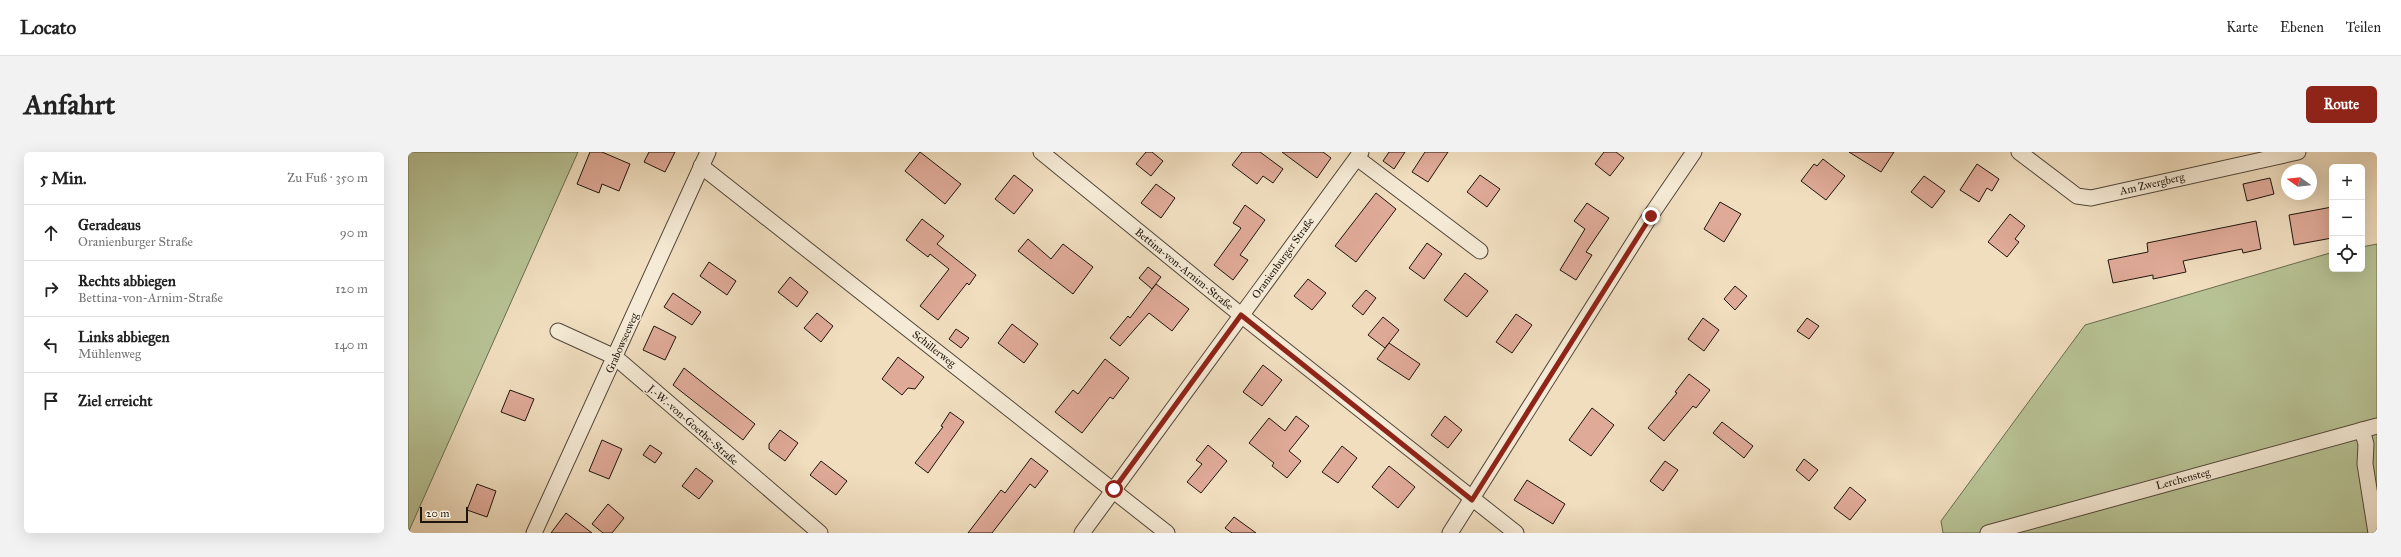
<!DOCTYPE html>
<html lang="de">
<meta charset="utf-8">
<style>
body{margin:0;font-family:"IM FELL Great Primer",serif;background:#f2f2f2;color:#222}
.controls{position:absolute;right:12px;top:12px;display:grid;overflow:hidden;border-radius:6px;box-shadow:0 4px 16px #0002}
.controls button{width:36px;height:36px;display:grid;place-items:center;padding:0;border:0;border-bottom:1px solid #e0e0e0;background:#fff;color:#222;font:20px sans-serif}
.compass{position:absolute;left:1873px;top:12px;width:36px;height:36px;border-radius:50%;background:#fff;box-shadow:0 4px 16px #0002;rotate:285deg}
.scale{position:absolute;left:12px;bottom:10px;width:48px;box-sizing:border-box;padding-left:4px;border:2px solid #1e150d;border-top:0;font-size:11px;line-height:14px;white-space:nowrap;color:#1e150d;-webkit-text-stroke:3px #f5ead5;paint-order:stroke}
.stop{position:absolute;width:12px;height:12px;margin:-9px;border:3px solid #8f2418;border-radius:50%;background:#fff}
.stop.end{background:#8f2418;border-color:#fff;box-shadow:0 1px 4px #0008}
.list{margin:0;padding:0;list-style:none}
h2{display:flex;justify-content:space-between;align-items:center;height:52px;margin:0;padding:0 16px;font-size:17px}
h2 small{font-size:13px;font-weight:400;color:#767676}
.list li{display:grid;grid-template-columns:26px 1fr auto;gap:12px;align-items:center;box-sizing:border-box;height:56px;padding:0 16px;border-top:1px solid #e0e0e0}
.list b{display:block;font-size:15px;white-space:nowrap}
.list p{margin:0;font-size:13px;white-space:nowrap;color:#767676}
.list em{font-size:13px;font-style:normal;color:#767676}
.icon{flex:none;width:22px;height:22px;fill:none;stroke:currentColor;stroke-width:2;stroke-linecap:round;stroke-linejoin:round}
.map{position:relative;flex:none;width:1969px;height:381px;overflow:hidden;border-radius:6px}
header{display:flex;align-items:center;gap:24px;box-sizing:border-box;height:56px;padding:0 20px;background:#fff;border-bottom:1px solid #e0e0e0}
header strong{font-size:19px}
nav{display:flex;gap:22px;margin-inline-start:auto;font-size:14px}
.intro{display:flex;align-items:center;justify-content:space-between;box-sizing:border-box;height:96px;padding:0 24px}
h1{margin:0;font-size:28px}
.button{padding:10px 18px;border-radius:6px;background:#8f2418;color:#fff;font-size:14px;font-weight:700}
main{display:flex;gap:24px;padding:0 24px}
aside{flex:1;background:#fff;border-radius:6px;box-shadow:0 4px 16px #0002}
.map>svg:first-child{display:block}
</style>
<header>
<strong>Locato</strong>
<nav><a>Karte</a><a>Ebenen</a><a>Teilen</a></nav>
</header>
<div class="intro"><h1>Anfahrt</h1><a class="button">Route</a></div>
<main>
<aside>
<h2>5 Min.<small>Zu Fuß · 350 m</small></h2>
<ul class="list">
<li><svg class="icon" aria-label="ahead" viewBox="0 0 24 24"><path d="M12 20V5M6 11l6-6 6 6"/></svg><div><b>Geradeaus</b><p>Oranienburger Straße</p></div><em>90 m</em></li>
<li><svg class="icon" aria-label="right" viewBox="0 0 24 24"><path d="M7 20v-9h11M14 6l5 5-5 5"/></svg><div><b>Rechts abbiegen</b><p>Bettina-von-Arnim-Straße</p></div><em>120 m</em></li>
<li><svg class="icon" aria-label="left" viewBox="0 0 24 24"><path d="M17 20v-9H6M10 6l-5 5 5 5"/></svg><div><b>Links abbiegen</b><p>Mühlenweg</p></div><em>140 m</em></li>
<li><svg class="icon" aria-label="arrive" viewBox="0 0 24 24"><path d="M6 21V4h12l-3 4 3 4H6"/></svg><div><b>Ziel erreicht</b></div></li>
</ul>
</aside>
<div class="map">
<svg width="1969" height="381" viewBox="0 0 1969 381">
<rect width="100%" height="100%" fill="#f0debf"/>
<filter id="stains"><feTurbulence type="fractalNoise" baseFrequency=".005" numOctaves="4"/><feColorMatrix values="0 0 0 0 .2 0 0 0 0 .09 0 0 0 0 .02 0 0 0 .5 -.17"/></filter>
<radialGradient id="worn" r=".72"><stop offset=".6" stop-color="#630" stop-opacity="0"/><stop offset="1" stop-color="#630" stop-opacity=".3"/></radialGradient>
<g fill="#b7c294" stroke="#6a6c50">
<polygon points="0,0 170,0 0,381"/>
<polygon points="1969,92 1969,381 1535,381 1533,369 1677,173 1922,101 1924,117 1954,117 1954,95"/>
</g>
<g fill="#dfaa98" stroke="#1e150d">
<polygon points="182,0 194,0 222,12 211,39 194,32 191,41 169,32"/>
<polygon points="241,0 267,0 257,20 236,10"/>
<polygon points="512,0 553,32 537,52 497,19"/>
<polygon points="738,0 744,0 755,9 743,24 728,12"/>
<polygon points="834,0 852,0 875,17 865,31 855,24 849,32 824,13"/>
<polygon points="874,0 915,0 923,6 909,26"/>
<polygon points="981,0 997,0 986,17 975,9"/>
<polygon points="1017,0 1040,0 1020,30 1004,20"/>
<polygon points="1196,0 1208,0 1216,6 1202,24 1187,12"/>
<polygon points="1441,0 1486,0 1473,20"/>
<polygon points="1415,7 1437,24 1418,48 1393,29 1406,12 1409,14"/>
<polygon points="1569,12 1591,27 1584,39 1579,36 1571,50 1552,38"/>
<polygon points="606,23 625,38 606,62 587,47"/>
<polygon points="1072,23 1092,37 1079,55 1059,40"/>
<polygon points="1516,24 1537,39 1524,56 1503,40"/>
<polygon points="1862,26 1866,42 1839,49 1835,32"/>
<polygon points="748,32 767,46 753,66 733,51"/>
<polygon points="968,41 988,57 948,110 927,94"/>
<polygon points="1312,50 1333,62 1316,90 1296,77"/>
<polygon points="1179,51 1201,66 1178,100 1184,103 1168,128 1152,118 1177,77 1166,69"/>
<polygon points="837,53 857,68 832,103 840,108 825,128 806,113 833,76 825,71"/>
<polygon points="1924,55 1924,86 1886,93 1881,63"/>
<polygon points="1602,62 1617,74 1607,87 1611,90 1599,105 1580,90"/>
<polygon points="514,67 536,84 529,92 568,123 561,133 559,131 530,168 512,154 541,117 522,102 520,105 498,88"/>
<polygon points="1848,69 1853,97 1835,101 1834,97 1775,109 1778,120 1745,127 1745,123 1705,131 1700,108 1740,100 1739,91"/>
<polygon points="620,87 643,107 655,92 685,115 665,142 610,99"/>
<polygon points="1019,91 1034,102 1016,127 1001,116"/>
<polygon points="301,110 328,129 319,143 292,124"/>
<polygon points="740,115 753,125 744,137 731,126"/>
<polygon points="1057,121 1080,139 1059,165 1036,148"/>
<polygon points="382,125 400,140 389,155 370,140"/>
<polygon points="900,127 918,141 904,158 886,144"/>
<polygon points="748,132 781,157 764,179 741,161 712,194 702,186 720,164 722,166"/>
<polygon points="1327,134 1339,144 1327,158 1316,147"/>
<polygon points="958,138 968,146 955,163 944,154"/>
<polygon points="265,141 293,160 284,173 256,155"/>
<polygon points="409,161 425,174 413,190 396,176"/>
<polygon points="1108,162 1124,173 1104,201 1088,190"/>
<polygon points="975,165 991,178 977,196 960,183"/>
<polygon points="1295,166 1311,178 1296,199 1280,187"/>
<polygon points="1399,166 1411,174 1401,187 1389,179"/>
<polygon points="604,172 630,192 616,211 590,191"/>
<polygon points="246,174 268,185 257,208 235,198"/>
<polygon points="548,177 561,186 553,196 541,187"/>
<polygon points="981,191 1012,212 1001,228 969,207"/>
<polygon points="490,205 516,225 507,237 500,236 494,243 474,227"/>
<polygon points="697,207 721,226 705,247 702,245 674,281 647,260 665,238 670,242"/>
<polygon points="855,213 874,228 854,254 835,240"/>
<polygon points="276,216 347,272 335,288 265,233"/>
<polygon points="1281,222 1302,238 1288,256 1285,254 1256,289 1240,276 1269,241 1267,240"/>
<polygon points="102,238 126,247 117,269 93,260"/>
<polygon points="1184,256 1206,273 1183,304 1161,288"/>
<polygon points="542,260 556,270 520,321 507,311 535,275 533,274"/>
<polygon points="888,264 901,274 881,299 893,309 879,326 864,314 866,311 841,291 861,266 877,279"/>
<polygon points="1037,264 1054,278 1040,296 1023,283"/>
<polygon points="1314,270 1345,294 1336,306 1305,281"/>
<polygon points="372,278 390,291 377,309 361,297 361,292"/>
<polygon points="194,288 214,297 201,327 181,319"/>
<polygon points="242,293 254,301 247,311 235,303"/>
<polygon points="800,293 819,309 793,341 779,330 794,312 788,308"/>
<polygon points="934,294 949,306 930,331 914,320"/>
<polygon points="623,306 640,319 627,336 622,332 584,381 560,381 593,338 597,341"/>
<polygon points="1396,307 1410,318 1401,329 1388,318"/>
<polygon points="413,309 439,329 428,343 402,323"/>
<polygon points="1257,309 1270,318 1255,339 1242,329"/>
<polygon points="981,314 1007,335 990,356 964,335"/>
<polygon points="288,316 305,329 291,347 274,334"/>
<polygon points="1119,328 1157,352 1145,372 1106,348"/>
<polygon points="69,332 88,339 79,365 59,358"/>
<polygon points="1442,335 1458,348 1442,368 1426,356"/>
<polygon points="200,352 216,366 204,381 195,381 184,372"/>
<polygon points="158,361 184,381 143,381"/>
<polygon points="826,365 848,381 824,381 817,376"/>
</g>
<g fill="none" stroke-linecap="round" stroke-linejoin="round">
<defs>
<g id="street">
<polyline points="633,0 833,163 1108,381"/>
<polyline points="1611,0 1669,44 1683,46 1890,0"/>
<polyline points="949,6 1072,99"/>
<polyline points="293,14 759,381"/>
<polyline points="150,179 207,205 412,381"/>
<polyline points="1954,278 1958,292 1957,312 1968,381"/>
<polyline points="126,381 300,0"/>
<polyline points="674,381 953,0"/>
<polyline points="1042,381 1243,63 1286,0"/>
<polyline points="1580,381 1969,274"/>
</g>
</defs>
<use href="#street" stroke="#52473a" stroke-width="17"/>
<use href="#street" stroke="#f5ead5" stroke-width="15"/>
</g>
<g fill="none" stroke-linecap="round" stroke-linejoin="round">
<polyline stroke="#8f2418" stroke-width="5" points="706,337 833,163 1064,348 1243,64"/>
</g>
<g text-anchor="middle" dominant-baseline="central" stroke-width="3" stroke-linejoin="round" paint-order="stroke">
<g font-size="11" fill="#1e150d" stroke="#f5ead5">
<text transform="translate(1744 32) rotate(-13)">Am Zwergberg</text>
<text transform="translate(875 106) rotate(-54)">Oranienburger Straße</text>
<text transform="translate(776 117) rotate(39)">Bettina-von-Arnim-Straße</text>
<text transform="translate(214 191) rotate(-66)">Grabowseeweg</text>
<text transform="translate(526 197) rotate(38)">Schillerweg</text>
<text transform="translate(285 273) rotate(41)">J.-W.-von-Goethe-Straße</text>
<text transform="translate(1775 327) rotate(-15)">Lerchensteg</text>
</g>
</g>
<rect width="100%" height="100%" filter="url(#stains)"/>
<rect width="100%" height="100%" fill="url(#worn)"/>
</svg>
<div class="controls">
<button>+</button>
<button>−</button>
<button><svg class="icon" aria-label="locate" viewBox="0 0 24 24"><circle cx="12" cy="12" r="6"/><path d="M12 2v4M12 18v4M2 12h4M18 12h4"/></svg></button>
</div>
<svg class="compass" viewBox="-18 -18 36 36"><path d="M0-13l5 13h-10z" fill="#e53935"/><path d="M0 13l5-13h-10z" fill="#767676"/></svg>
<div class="scale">20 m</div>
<div class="stop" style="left:706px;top:337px"></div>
<div class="stop end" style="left:1243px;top:64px"></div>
</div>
</main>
